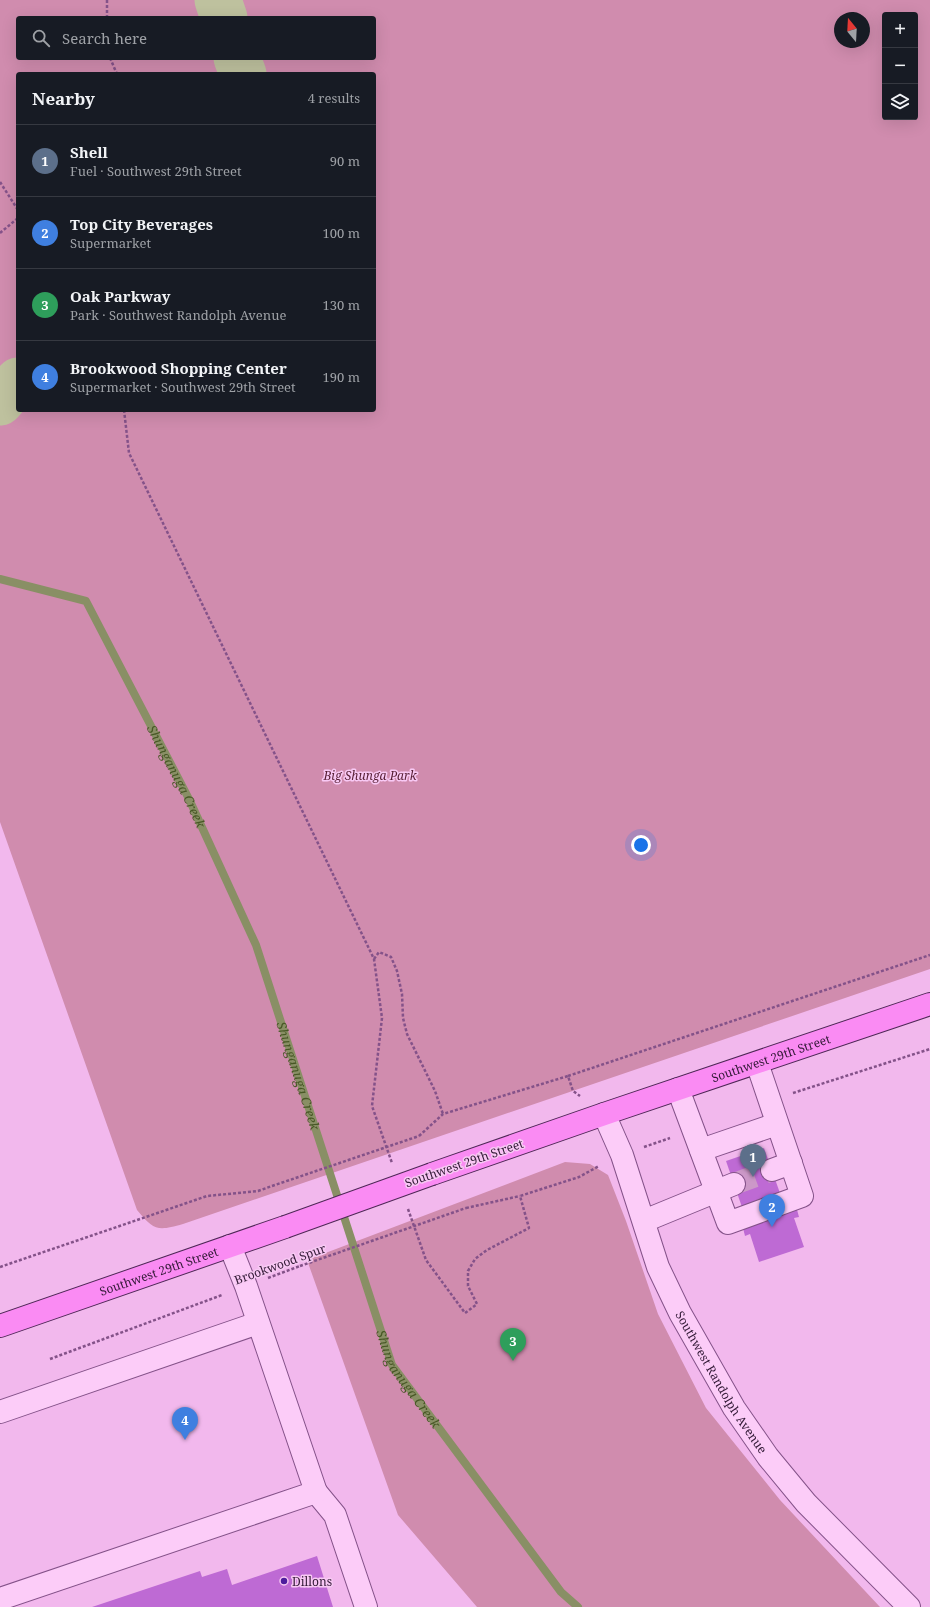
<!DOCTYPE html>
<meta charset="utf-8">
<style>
body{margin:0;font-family:"Noto Serif",serif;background:#20242c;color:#f1f3f6}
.controls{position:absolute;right:12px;top:12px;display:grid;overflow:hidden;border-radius:4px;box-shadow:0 4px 16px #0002}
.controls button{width:36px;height:36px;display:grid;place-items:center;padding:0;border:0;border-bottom:1px solid #363941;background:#171b24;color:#f1f3f6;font:20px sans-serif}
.compass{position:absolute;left:834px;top:12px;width:36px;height:36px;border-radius:50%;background:#171b24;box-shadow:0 4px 16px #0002;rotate:342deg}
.you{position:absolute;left:641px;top:845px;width:14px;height:14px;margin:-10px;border:3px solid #fff;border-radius:50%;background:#1a73e8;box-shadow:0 0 0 6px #1a73e833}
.badge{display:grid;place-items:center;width:26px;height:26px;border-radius:50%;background:#0f766e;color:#fff;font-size:13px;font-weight:700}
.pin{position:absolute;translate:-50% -33px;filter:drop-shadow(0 1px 2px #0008)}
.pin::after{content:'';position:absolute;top:21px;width:14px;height:12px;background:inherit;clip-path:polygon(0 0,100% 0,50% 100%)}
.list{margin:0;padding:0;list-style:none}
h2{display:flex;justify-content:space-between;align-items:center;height:52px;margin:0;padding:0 16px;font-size:17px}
h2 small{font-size:13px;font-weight:400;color:#9ea1a6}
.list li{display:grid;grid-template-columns:26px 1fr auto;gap:12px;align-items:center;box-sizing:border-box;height:72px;padding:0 16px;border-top:1px solid #363941}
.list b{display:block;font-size:15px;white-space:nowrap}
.list p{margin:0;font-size:13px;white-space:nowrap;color:#9ea1a6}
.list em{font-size:13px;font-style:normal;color:#9ea1a6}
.icon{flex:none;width:22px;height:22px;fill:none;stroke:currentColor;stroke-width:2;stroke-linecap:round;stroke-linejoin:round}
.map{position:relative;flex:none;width:930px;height:1607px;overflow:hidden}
.search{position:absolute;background:#171b24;box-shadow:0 4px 16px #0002;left:16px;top:16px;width:360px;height:44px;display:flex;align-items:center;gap:10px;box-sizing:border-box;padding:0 14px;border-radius:4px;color:#9ea1a6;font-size:15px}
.panel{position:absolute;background:#171b24;box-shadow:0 4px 16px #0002;left:16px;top:72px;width:360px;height:340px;border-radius:4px}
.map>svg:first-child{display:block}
</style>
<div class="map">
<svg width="930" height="1607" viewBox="0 0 930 1607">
<rect width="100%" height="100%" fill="#f2b8ed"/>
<g fill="#d08cae" fill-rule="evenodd">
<path d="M0 0H930V969L183 1224C158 1231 154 1231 137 1210L0 822ZM885 15H915V117H885ZM18 18H374V58H18ZM840 18H864V42H840ZM18 74H374V410H18Z"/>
<polygon points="565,1162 590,1164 608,1175 626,1221 658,1314 706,1408 780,1500 880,1607 477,1607 398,1515 307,1260"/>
</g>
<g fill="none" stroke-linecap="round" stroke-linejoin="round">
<path stroke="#898f65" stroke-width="8" id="s1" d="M0 579 86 601 189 799 256 945 392 1365 561 1592 578 1607"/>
<g stroke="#bec19e" stroke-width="47">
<polyline points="218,0 224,18"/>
<polyline points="237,58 243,74"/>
<polyline points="0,402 18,381"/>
</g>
</g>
<g fill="#be6ad4">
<polygon points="764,1148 781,1196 743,1210 726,1161"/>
<polygon points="796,1206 799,1217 794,1218 804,1247 759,1262 750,1234 745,1236 742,1224"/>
<polygon points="317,1556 333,1607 92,1607 200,1571 202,1577 227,1569 232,1585"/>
</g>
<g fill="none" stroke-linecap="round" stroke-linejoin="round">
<polyline stroke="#cc98c8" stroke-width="22" stroke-dasharray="22 11" stroke-linecap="butt" points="734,1184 772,1170"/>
<defs>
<g id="minor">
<polyline points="678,1089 728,1223 802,1196 757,1063"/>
<path id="s2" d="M604 1114 622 1155 658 1267 680 1313 734 1408 768 1457 806 1503 909 1607"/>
<polyline points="701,1150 777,1124"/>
<polyline points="772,1170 791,1163"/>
<polyline points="644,1221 734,1184"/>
<polyline points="0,1412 258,1323"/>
<polyline points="316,1492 335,1515 366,1607"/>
<polyline points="0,1599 316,1492 246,1286 230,1246"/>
</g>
<g id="major">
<path id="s3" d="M432 1174 604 1114 930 1004"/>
<path id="s4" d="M0 1326 285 1227"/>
</g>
</defs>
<use href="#minor" stroke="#845289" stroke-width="24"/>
<use href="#major" stroke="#4e2756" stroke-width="24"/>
<g stroke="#845289" stroke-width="2.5" stroke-dasharray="3 2" stroke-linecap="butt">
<polyline points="107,18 107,0"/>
<polyline points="110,58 117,74"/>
<polyline points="0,182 18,210"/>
<polyline points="0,233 18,218"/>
<polyline points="124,410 129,453 374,959 382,1018 372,1106 392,1163"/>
<polyline points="374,959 379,952 391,957 397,971 402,994 403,1018 407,1034 435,1091 443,1114"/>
<polyline points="568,1076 930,955"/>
<polyline points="793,1093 930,1049"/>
<polyline points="419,1136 443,1114 568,1076 573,1091 580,1096"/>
<polyline points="644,1147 670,1138"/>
<polyline points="466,1208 520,1196"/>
<polyline points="408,1209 426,1260 465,1313 477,1304 468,1286 468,1271 475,1259 487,1250 529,1228 520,1196 579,1177 599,1166"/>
<polyline points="0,1267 207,1196 258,1191 272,1186"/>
<polyline points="268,1278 300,1266"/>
<polyline points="50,1359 222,1295"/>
</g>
<use href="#minor" stroke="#fcccf8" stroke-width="22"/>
<use href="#major" stroke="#fa8bf3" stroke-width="22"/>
<defs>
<polyline id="major-bridge" points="285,1227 432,1174"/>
</defs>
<use href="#major-bridge" stroke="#4e2756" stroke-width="24" stroke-linecap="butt"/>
<g stroke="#845289" stroke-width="2.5" stroke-dasharray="3 2" stroke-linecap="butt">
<polyline points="272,1186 419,1136"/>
<polyline points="300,1266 466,1208"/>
</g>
<use href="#major-bridge" stroke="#fa8bf3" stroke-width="22"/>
</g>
<circle fill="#4d1d9d" stroke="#f8c9f4" stroke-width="1.5" cx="284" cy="1581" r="4"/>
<g text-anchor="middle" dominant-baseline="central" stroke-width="3" stroke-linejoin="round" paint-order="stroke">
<g font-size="12" font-style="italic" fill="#551d32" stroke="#f8c9f4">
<text x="370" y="775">Big Shunga Park</text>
</g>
<g font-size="12" fill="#321936" stroke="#f8c9f4">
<text stroke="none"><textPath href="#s3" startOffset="358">Southwest 29th Street</textPath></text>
<text transform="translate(464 1163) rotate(-19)">Southwest 29th Street</text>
<text transform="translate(280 1264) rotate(-20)">Brookwood Spur</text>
<text stroke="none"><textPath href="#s4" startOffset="168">Southwest 29th Street</textPath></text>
<text stroke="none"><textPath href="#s2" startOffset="294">Southwest Randolph Avenue</textPath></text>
</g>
<g font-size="12" fill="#321936" stroke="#f8c9f4" text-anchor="start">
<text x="292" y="1581">Dillons</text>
</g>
<g font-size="13" font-style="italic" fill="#485826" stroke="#f8c9f4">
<text stroke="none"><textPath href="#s1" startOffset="286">Shunganuga Creek</textPath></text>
<text stroke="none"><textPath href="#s1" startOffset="610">Shunganuga Creek</textPath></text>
<text stroke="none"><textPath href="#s1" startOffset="934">Shunganuga Creek</textPath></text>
</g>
</g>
</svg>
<div class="controls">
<button>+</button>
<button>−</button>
<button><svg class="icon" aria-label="layers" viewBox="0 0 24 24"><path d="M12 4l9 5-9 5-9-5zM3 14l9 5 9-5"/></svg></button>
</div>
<svg class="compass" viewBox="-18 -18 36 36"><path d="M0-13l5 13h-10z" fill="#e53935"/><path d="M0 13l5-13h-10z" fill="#9ea1a6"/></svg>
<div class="you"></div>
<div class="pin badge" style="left:753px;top:1177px;background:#5c6f8a">1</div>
<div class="pin badge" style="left:772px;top:1227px;background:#3f7fe0">2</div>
<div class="pin badge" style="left:513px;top:1361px;background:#2e9e5b">3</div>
<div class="pin badge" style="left:185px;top:1440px;background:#3f7fe0">4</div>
<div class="search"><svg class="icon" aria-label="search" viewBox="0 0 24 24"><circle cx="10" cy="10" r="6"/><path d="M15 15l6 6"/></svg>Search here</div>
<section class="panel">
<h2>Nearby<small>4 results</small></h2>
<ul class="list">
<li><span class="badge" style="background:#5c6f8a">1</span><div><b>Shell</b><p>Fuel · Southwest 29th Street</p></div><em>90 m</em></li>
<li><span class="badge" style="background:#3f7fe0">2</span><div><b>Top City Beverages</b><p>Supermarket</p></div><em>100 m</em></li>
<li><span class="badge" style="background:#2e9e5b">3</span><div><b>Oak Parkway</b><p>Park · Southwest Randolph Avenue</p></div><em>130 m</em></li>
<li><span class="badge" style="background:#3f7fe0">4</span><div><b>Brookwood Shopping Center</b><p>Supermarket · Southwest 29th Street</p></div><em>190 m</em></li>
</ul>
</section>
</div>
